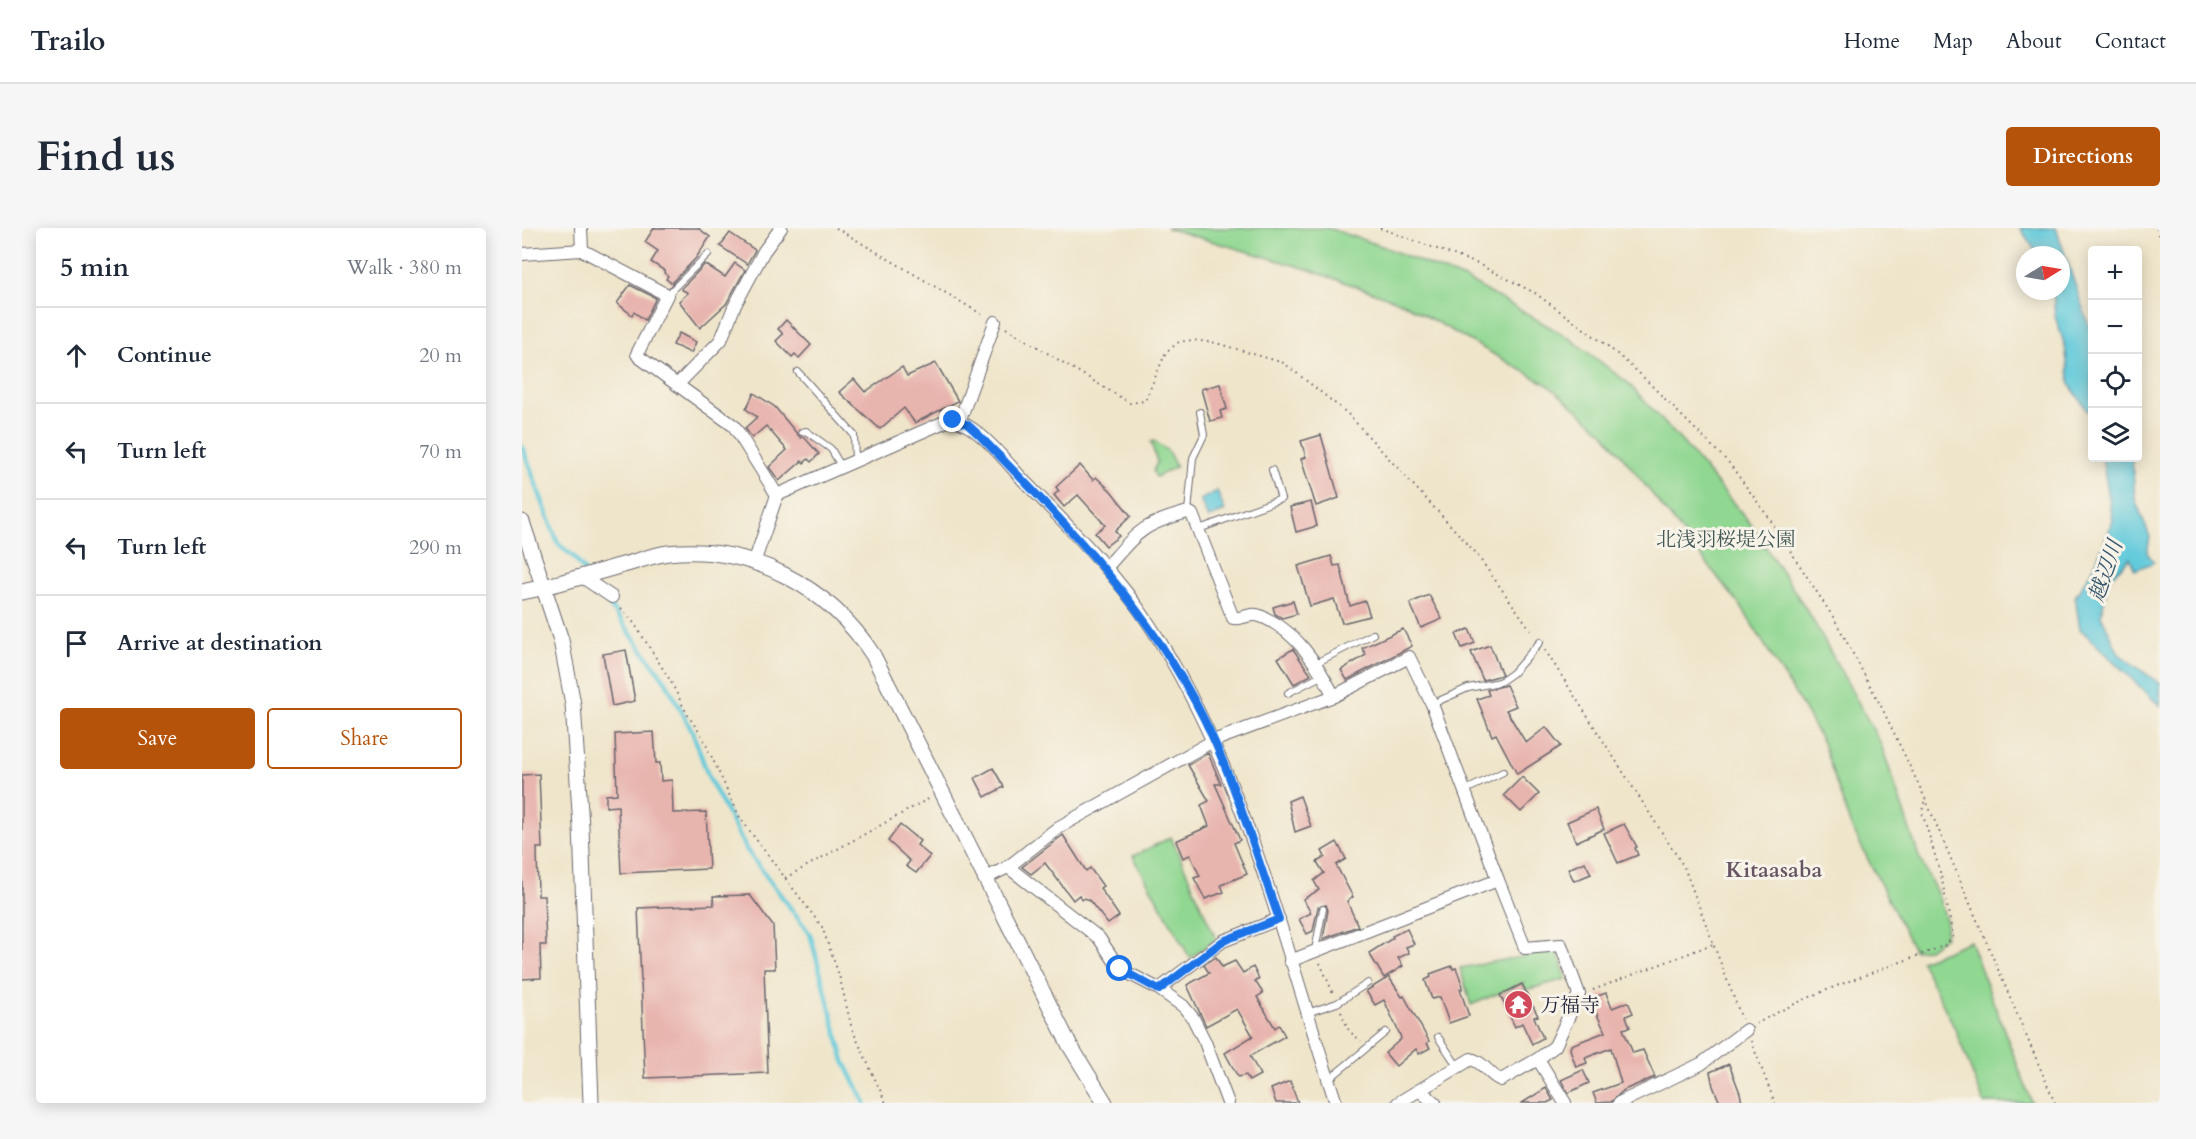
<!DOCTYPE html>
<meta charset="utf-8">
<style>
body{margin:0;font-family:Cardo,"Noto Serif JP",serif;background:#f6f6f7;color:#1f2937}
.controls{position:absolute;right:18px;top:18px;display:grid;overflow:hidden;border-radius:6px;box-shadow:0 3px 15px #0003}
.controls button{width:54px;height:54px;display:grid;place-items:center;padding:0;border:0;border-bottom:2px solid #e0e1e3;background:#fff;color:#1f2937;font:30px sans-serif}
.compass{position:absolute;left:1494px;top:18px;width:54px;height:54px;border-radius:50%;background:#fff;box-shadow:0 3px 15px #0003;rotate:79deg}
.stop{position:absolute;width:18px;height:18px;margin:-14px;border:4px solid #1a73e8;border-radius:50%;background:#fff}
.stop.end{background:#1a73e8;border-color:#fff;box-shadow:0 2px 6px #0008}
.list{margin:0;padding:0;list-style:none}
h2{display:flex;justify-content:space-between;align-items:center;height:78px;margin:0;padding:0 24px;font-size:26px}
h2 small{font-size:20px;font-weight:400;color:#747a83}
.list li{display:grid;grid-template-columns:39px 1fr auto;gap:18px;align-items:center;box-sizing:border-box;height:96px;padding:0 24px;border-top:2px solid #e0e1e3}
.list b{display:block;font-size:22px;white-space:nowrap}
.list em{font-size:20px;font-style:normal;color:#747a83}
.actions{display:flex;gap:12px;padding:18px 24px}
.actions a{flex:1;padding:14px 0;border:2px solid #b45309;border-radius:6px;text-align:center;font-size:21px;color:#b45309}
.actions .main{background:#b45309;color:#fff}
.icon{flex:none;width:33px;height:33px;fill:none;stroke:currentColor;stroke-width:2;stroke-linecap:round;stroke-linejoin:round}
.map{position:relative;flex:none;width:1638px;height:875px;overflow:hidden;border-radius:6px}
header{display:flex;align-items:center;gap:36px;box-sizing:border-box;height:84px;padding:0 30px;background:#fff;border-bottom:2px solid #e0e1e3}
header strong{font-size:28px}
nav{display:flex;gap:33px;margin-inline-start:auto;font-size:21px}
.intro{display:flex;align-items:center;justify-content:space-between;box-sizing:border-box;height:144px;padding:0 36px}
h1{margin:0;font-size:42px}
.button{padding:15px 27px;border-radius:6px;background:#b45309;color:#fff;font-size:21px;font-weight:700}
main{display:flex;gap:36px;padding:0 36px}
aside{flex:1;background:#fff;border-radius:6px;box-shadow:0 3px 15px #0003}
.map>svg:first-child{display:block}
</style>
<header>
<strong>Trailo</strong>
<nav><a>Home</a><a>Map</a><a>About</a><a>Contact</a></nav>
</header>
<div class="intro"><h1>Find us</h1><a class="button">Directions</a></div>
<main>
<aside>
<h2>5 min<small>Walk · 380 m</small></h2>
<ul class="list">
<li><svg class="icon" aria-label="ahead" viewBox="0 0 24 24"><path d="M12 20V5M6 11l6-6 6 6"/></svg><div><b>Continue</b></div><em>20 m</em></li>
<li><svg class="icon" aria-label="left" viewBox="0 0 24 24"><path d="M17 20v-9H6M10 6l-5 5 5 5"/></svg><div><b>Turn left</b></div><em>70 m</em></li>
<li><svg class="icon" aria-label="left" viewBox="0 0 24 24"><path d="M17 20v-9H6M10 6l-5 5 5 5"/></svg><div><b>Turn left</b></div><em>290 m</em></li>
<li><svg class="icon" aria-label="arrive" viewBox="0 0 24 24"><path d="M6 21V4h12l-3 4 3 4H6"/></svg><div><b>Arrive at destination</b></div></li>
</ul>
<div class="actions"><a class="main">Save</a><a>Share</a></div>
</aside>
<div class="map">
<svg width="1638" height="875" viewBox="0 0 1638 875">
<rect width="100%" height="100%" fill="#f7f3e8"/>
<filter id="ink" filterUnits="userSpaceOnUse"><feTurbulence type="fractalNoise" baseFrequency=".0167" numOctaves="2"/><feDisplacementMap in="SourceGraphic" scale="12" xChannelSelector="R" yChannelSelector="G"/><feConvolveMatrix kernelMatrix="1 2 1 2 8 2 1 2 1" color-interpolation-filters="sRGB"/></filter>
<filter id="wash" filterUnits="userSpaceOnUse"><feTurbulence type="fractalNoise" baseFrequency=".008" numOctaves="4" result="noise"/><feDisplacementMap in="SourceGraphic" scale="24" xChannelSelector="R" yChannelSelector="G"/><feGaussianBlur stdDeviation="1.35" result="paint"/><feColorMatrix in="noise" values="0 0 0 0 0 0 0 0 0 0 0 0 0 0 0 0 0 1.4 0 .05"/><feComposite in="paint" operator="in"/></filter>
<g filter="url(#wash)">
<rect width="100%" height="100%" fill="#efe5ca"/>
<g fill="#90d791" stroke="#597c66" stroke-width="1.5">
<polygon points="644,0 806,0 857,17 947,53 1047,110 1106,155 1162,216 1228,295 1288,387 1359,516 1397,629 1416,667 1425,695 1423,709 1407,721 1392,722 1328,596 1301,515 1276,471 1220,380 1082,205 1026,157 881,75 785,41"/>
<polygon points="632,213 646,223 654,239 634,249 631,243 635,234 629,214"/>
<polygon points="649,609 694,711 668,730 611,628"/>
<polygon points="1448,713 1510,875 1462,875 1433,801 1399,733"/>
<polygon points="1036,722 1044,751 1004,762 1001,755 949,777 938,740"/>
</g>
<g fill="#5fc9da" stroke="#40768a" stroke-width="1.5">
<polygon points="1498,0 1534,0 1570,107 1570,189 1548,157 1543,118 1533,88 1531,63 1539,63 1539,27 1516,27"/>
<polygon points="1580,230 1610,230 1613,271 1628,309 1625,325 1632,334 1613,342 1608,330 1587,351 1579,387 1597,426 1638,456 1638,478 1558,401 1553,369 1572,339 1591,293"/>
<polygon points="695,263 703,283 686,290 678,272"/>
</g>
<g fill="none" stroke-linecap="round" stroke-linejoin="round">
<g stroke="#5fc9da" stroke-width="4.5">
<polyline points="0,218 36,316 52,329 64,345"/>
<polyline points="81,368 144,454 170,503 187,550 224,621 288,706 322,833 343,875"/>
</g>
</g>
<g id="blocks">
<g fill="#e8b4ae">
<polygon points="132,0 176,0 188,9 174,30 150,55 144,51 146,48 142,45 143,43 129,34 136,23 123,14"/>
<polygon points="208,5 233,22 225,36 198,18"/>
<polygon points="213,35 223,42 204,76 178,100 157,73 166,65 159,61 183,36 203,49"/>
<polygon points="108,57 134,70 123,92 112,84 110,87 95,75"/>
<polygon points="264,92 289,117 277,130 273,126 270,129 254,113 261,106 256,101"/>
<polygon points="157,105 174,114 169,125 151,117"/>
<polygon points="414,135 436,173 393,195 382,180 358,201 317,164 332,151 343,164 380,139 385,148"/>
<polygon points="698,156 705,181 698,183 700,190 688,193 679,161"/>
<polygon points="232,165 253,179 276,207 279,210 282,209 297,226 289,234 286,231 282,235 280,233 257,253 247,239 265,222 244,198 230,210 223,200 235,189 224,181"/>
<polygon points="799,207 817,270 794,278 779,231 784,229 779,213"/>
<polygon points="558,237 571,252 574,249 589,263 609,288 593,303 597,308 584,318 573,305 583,297 556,267 542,279 532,267 537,263 534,259"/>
<polygon points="789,274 795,298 774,304 768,279"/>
<polygon points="809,328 812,338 818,337 828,378 843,373 848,388 820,395 812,371 788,378 776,338"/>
<polygon points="907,367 920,391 899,400 888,375"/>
<polygon points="771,373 775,386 760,390 753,386 751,379"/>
<polygon points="881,401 890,418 825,452 819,442 844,427 840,420"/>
<polygon points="947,401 953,415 940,420 934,406"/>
<polygon points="968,417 980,447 961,452 949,424"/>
<polygon points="771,421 789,447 772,456 756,430"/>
<polygon points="104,422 113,473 90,478 81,426"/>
<polygon points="984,457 994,478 984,482 1004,515 1024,499 1039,518 995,546 974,506 970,508 955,471 967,467 965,462"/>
<polygon points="132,504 134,535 138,535 139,553 150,552 151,585 184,584 187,641 99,645 96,578 84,579 84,567 95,566 93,506"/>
<polygon points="686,525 699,556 693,556 718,612 712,615 725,646 699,657 702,664 683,671 672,650 678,648 668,627 661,630 654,613 687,598 679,577 687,573 666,537"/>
<polygon points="471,540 482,559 463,569 453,550"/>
<polygon points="17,546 20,620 15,620 16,668 22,668 24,717 18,717 19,750 0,751 0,547"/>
<polygon points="1000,549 1017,566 999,584 982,567"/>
<polygon points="778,568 789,598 773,604 766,573"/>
<polygon points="1074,581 1082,601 1054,614 1045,594"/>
<polygon points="1102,596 1115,619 1113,620 1116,627 1096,635 1082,605"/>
<polygon points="378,597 398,613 395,617 408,628 394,645 384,638 388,633 366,613"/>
<polygon points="541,607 564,643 568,640 581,658 578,660 597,688 586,696 567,672 563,670 560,672 557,667 551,672 523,635 509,646 500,639"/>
<polygon points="815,614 824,631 814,637 831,669 825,673 836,698 801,711 806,682 804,677 796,679 791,703 785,706 777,691 789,685 781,671 797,662 792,653 802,645 795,634 803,629 800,623"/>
<polygon points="1063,634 1069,646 1052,653 1046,641"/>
<polygon points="228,667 251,698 253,741 242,741 246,845 123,850 116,680 192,677 191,668"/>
<polygon points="885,701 892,716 884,719 887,725 876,730 881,738 862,750 847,725 871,710 870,708"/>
<polygon points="694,729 700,739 713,733 721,745 731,739 737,751 733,753 741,765 735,769 753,800 757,797 763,808 728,828 738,847 727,853 724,847 716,849 703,825 731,808 715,781 684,798 665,757 687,745 682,737"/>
<polygon points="930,738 931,741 934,740 939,753 940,761 938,761 947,788 927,795 918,769 910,771 903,752 909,749 908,746"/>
<polygon points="867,749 880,769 882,768 907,813 905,815 908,820 897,826 894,821 874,838 863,825 879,811 878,807 862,772 853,777 844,763"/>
<polygon points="1000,756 1016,788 1012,789 1021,810 1010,816 1000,795 993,799 978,767"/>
<polygon points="1084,765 1090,780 1106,774 1111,785 1104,788 1108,799 1101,801 1111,825 1121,822 1133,849 1102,862 1089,874 1075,875 1071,865 1099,855 1089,820 1063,830 1065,835 1054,839 1048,821 1049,817 1083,804 1068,771"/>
<polygon points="1207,836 1218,865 1220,875 1198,875 1191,858 1188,844"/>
<polygon points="1061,842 1067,855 1046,865 1039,852"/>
<polygon points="768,853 776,875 754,875 749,861"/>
<polygon points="1024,860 1031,872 1025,875 1000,875"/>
</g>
</g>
</g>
<g filter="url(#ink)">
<use href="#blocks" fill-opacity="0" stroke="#6a666d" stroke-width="1.5"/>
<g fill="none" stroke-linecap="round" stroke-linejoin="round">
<defs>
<g id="service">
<polyline points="145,67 186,26"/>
<polyline points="276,144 332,207 333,231"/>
<polyline points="280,204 284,203 309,221 319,238"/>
<polyline points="666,284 671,230 682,207 678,184"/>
<polyline points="677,301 759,271 750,242"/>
<polyline points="794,435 851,406"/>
<polyline points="766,465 801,447"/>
<polyline points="910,476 946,460 978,454 991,445 1018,414"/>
<polyline points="944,562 981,544"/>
<polyline points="793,722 801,681"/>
<polyline points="785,785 815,775 846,755"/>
<polyline points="916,809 936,839"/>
<polyline points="806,852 864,804"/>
</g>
<g id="minor">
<polyline points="59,0 60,22 145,67 115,126 117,129 212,198 255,267"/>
<polyline points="0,26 60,22"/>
<polyline points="155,157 199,112 212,79 242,23 259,0"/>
<polyline points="438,192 473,94"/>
<path d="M232 335 255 267 427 192C453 191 487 238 505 256 548 300 593 344 627 396 722 541 760 712 814 875"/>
<path d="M584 340C616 304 618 297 666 284L670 286 711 390C720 392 729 384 738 388 773 401 796 437 812 468"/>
<polyline points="60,349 90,369"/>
<polyline points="486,639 577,710 598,741 637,761 661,778 671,790 683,814 706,875"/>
<polyline points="464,650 486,639 537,599 691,513 812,468 887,429 910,476 976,652"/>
<path d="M768 733 976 652 1003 720 1039 717 1057 766 1033 818 1016 831 979 852C967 848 962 834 949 831L876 875"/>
<polyline points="637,761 701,713 757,691"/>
<polyline points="1016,831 1043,875"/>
<polyline points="898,863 913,875"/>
<polyline points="1097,875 1179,836 1224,802"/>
</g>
<g id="tertiary">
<polyline points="0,294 39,412 51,476 59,599 69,875"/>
<path d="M0 364C34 357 68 346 101 337 116 333 131 327 146 325 228 316 307 359 351 427L547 816 583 875"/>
</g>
</defs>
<use href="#service" stroke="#6a666d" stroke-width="8"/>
<use href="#minor" stroke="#6a666d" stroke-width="14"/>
<use href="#tertiary" stroke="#6a666d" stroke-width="17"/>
<g stroke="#6a666d" stroke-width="2" stroke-dasharray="1.5 4.5" stroke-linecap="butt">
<polyline points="314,0 461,87"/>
<polyline points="858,0 956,36 1013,65 1087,119 1118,146 1207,235 1247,290 1313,392 1360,480 1403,570 1533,875"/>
<polyline points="1635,0 1638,9"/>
<polyline points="484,100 608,175 623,173 644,124 657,114 670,112 694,115 762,135 825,185 953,324 1011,405"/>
<polyline points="99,380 112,395 148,452 165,486 180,508 218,590 300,699 317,747 330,801 364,875"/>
<polyline points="1023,422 1162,639 1220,791"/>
<polyline points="263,650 408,570"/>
<polyline points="798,735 811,765"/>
<polyline points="1071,762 1191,716"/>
<polyline points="819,784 827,803 839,813"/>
<path d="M1234 796C1293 762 1360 742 1424 717L1431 708 1419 647 1400 584 1403 570"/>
<polyline points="1229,813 1253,875"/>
</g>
<use href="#service" stroke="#fff" stroke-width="6"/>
<use href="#minor" stroke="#fff" stroke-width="12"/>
<use href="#tertiary" stroke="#fff" stroke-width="15"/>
</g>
</g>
<g fill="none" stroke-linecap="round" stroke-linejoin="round" filter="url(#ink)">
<path stroke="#1a73e8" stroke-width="8" d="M431 192 445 196 457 207C544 296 626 378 682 491 713 554 733 624 757 691L701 713 637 762 598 741"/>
</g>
<defs>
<symbol id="temple-disc" viewBox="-11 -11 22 22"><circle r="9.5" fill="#d1495b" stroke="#f7f3e8"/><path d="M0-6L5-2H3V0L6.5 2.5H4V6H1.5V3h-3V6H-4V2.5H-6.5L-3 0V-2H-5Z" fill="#fff"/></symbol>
</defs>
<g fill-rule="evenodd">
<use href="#temple-disc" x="980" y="760" width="33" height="33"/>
</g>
<g text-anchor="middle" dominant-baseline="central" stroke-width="6" stroke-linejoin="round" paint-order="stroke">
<g font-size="20" fill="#435855" stroke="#f7f3e8">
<text x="1204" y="311">北浅羽桜堤公園</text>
</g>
<g font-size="20" fill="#22223b" stroke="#f7f3e8" text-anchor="start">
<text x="1018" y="777">万福寺</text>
</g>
<g font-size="21" font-style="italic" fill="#34546b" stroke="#f7f3e8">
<text transform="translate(1584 343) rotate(-71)">越辺川</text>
</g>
<g font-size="22" font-weight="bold" fill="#675563" stroke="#f7f3e8">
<text x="1252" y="642">Kitaasaba</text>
</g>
</g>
</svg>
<div class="controls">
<button>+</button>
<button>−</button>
<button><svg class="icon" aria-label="locate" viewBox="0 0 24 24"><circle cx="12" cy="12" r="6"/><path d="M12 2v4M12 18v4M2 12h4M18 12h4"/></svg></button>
<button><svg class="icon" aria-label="layers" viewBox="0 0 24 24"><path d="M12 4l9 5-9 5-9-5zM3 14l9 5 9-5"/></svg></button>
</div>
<svg class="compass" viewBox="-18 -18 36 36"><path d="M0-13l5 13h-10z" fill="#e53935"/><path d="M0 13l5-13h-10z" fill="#747a83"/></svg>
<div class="stop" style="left:598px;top:741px"></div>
<div class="stop end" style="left:431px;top:192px"></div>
</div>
</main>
